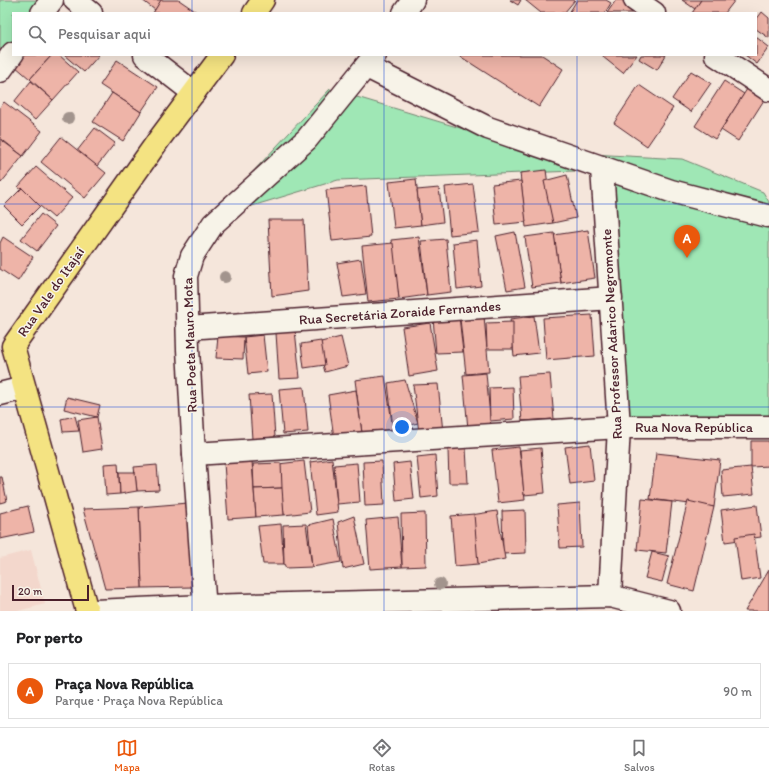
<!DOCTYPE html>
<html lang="pt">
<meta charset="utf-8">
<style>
body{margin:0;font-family:Itim,sans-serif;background:#f6f6f6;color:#202124}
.scale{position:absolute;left:12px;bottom:10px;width:77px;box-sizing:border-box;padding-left:4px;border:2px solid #4a1f2b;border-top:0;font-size:11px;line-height:14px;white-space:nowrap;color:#4a1f2b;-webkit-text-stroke:3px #f7f3e8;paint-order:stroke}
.you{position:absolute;left:402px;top:427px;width:14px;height:14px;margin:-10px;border:3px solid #fff;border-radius:50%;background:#1a73e8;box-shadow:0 0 0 6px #1a73e833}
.badge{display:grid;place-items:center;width:26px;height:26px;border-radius:50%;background:#ea580c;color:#fff;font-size:13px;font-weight:700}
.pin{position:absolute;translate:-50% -33px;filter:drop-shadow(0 1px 2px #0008)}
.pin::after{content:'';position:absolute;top:21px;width:14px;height:12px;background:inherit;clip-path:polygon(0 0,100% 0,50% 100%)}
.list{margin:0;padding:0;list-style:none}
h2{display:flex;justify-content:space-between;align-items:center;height:52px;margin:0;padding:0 16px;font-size:17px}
h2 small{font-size:13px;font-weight:400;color:#757577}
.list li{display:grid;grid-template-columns:26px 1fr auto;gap:12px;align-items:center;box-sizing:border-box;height:56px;margin:0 8px 8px;padding:0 8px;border:1px solid #e0e0e0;border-radius:0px}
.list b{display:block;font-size:15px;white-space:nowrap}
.list p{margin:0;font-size:13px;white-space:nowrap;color:#757577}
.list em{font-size:13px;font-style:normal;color:#757577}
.icon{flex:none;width:22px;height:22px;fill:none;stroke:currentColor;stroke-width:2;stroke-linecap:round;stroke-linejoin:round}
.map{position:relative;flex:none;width:769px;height:611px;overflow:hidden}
.search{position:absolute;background:#fff;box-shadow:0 4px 16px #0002;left:12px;right:12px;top:12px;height:44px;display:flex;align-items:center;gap:10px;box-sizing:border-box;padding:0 14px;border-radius:0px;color:#757577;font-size:15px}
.sheet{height:116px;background:#fff}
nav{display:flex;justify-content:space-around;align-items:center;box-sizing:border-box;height:56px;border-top:1px solid #e0e0e0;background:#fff;font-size:11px;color:#757577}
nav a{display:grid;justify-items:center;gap:2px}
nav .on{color:#ea580c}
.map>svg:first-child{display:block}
</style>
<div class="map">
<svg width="769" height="611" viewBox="0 0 769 611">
<rect width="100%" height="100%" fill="#f5e6db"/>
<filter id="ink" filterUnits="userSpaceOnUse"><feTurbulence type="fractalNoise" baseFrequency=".025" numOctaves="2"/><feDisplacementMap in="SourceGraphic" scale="8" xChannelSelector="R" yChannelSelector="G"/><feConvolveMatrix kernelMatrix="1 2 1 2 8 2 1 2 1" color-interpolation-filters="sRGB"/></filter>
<g filter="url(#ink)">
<polygon fill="#f3d7cc" points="31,550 45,604 18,611 0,611 0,558"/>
<g fill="#9fe7b5" stroke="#748370">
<polygon points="0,0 44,0 37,13 13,13 13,44 0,61"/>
<polygon points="330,89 537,151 682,159 763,192 769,202 769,431 616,434 602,170 338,180 209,219"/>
</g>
<g fill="#eeb4a8" stroke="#4a1f2b">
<polygon points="142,0 163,0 155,10"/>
<polygon points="161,0 179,0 198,13 153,13"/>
<polygon points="510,0 521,0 518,5"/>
<polygon points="525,0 575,0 564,13 541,13"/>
<polygon points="577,0 606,0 611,3 605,13 569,13"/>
<polygon points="616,0 623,0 636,9 633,13 607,13"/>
<polygon points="682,0 701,0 695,9"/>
<polygon points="701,0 735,0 725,13 692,13"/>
<polygon points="762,12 769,18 769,38 756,29 756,20"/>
<polygon points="756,37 769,47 757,64 745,55 756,55"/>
<polygon points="25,55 52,55 30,79 15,66"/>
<polygon points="52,55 59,55 78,72 53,100 30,79"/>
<polygon points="64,55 99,55 84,72"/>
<polygon points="458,55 542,55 563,69 539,107"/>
<polygon points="604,55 637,55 623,73 603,57"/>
<polygon points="641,55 666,55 657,70 639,59"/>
<polygon points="117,60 158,87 141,112 100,85"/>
<polygon points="691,71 711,83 691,112 672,99"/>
<polygon points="31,81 53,100 35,120 14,102"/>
<polygon points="724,81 744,94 715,139 695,126"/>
<polygon points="639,85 673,108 647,146 614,123"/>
<polygon points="747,89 764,100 738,141 721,130"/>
<polygon points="112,93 141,112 123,141 93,122"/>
<polygon points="4,102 42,131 23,156 0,138 0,107"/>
<polygon points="95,128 115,143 97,166 77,151"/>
<polygon points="61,137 106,173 85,198 41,162"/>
<polygon points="0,139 23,156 1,183 0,182"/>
<polygon points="36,167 72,198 54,218 18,187"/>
<polygon points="546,170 553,223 526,227 520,173"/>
<polygon points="567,175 576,218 553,223 544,181"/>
<polygon points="416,179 421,225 394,228 389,182"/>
<polygon points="521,181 526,222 496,225 492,184"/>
<polygon points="473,184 479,232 450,235 445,187"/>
<polygon points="366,186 371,237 332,241 326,190"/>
<polygon points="22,188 40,206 22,224 4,206"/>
<polygon points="439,188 443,222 421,225 417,190"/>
<polygon points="41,214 56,226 37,251 21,239"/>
<polygon points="268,220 304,220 308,291 272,296"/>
<polygon points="588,230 595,278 561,283 554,235"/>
<polygon points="515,232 525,287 507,290 496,236"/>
<polygon points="554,233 561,283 532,287 525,237"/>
<polygon points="3,237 33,257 18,281 0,269 0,243"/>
<polygon points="419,237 427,295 399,299 391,240"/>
<polygon points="446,239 451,292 427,295 421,241"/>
<polygon points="477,240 481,286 457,289 453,243"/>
<polygon points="393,243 399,299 368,302 362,246"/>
<polygon points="361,259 366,294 343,297 337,263"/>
<polygon points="592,315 595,356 546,360 543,318"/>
<polygon points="459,316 463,352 436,353 433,318"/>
<polygon points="484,316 489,372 466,374 460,319"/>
<polygon points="534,316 539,353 514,356 510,319"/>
<polygon points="513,322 513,349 487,349 486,323"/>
<polygon points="430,323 438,371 409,376 402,327"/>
<polygon points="295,330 300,378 279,379 276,333"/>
<polygon points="263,335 267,372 248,374 244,337"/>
<polygon points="218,336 244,337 243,359 216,358"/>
<polygon points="341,337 348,366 325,372 317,343"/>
<polygon points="321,341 325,365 304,368 301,344"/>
<polygon points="486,373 491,427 468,429 463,375"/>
<polygon points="550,374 554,419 522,421 518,376"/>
<polygon points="385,376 393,429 362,433 355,380"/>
<polygon points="405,380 418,423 393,429 388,383"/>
<polygon points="438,384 443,432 419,433 413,385"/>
<polygon points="304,387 308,432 283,434 279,389"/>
<polygon points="513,387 514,419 490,421 489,388"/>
<polygon points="356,390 362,433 334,438 328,395"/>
<polygon points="272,394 275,437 252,439 249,395"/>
<polygon points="67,397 100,405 97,417 64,409"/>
<polygon points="75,416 79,431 63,432 61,419"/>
<polygon points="97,417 102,449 83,452 78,420"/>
<polygon points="751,441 769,441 769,466 751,467"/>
<polygon points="590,444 594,481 570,484 565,447"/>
<polygon points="519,447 525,500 498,503 492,450"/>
<polygon points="466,448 468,483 449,483 448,449"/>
<polygon points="541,448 545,493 524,495 520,450"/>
<polygon points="656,453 720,460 714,507 650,499"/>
<polygon points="435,455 438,496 421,498 417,457"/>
<polygon points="332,459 338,512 316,515 310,462"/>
<polygon points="252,461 256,517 228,519 224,463"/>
<polygon points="304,461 310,512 284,515 278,464"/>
<polygon points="382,461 384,505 365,506 363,462"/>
<polygon points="410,462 414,499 396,501 393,464"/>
<polygon points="118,463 120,494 106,495 104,464"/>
<polygon points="281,463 282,488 254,489 253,464"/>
<polygon points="357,463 360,502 337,504 334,465"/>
<polygon points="157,465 159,490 137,491 134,467"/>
<polygon points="751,467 754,494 723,497 721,470"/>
<polygon points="119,472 135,472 137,491 120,494"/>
<polygon points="0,477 2,477 7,501 0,503"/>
<polygon points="282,488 284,515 256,517 254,489"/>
<polygon points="642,499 672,502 666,553 637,550"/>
<polygon points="688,501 714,507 694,591 667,584"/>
<polygon points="188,503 193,587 142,588 139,507"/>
<polygon points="580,503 582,547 560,548 557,505"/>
<polygon points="757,505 761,537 725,542 721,510"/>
<polygon points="28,506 34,532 0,539 0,513"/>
<polygon points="139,507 142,588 105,589 83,509"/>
<polygon points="525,510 526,553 503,554 502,511"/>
<polygon points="497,511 505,559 478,564 471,515"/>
<polygon points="425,513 426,566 402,567 401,514"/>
<polygon points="474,514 478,564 455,566 451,516"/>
<polygon points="354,516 364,564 343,569 338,522"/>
<polygon points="398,517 402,567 370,569 366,520"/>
<polygon points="333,519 341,562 312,567 308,525"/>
<polygon points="281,524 284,564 263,564 258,526"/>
<polygon points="306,524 312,567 286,568 284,564 283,525"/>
<polygon points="754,534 760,578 741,581 735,537"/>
<polygon points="652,552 669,556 662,582 645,578"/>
<polygon points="769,570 769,611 745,611"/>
</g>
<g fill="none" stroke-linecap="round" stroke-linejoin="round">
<defs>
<g id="minor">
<polyline points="75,0 91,13"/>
<polyline points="635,0 654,13"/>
<polyline points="42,13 52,0"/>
<polyline points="404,13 413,0"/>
<polyline points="145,55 194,93"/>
<polyline points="716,55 769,90"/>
<polyline points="367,67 488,128 671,191 767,216"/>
<polyline points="0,71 13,53"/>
<polyline points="602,168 619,427 610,596"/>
<polyline points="188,328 611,298"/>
<polyline points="0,394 24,388"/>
<polyline points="194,454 619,427 769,427"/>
<polyline points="95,611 204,606 610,596 669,611"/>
<polyline points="205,611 194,454 188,349 186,276 192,256 213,224 307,139 375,55"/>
</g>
<g id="major">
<polyline points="254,13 263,0"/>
<polyline points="87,611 13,346 160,138 222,55"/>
</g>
</defs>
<use href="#minor" stroke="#4a1f2b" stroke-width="25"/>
<use href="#major" stroke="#4a1f2b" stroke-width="25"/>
<use href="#minor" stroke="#f7f3e8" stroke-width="22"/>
<use href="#major" stroke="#f4e382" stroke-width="22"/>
</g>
<g fill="#a2948d">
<circle cx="68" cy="118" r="6"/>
<circle cx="225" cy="277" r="6"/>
<circle cx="440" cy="584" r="6"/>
</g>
</g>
<path fill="none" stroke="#1d4ed8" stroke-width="1" stroke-opacity="0.55" d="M192 0V13M384 0V13M577 0V13M192 55V611M384 55V611M577 55V611M0 204H769M0 407H769"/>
<g text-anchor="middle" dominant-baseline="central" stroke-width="3" stroke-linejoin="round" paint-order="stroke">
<g font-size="14" fill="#4a1f2b" stroke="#f7f3e8">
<text transform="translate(51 292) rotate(-55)">Rua Vale do Itajaí</text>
<text transform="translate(400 313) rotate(-4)">Rua Secretária Zoraide Fernandes</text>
<text transform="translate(612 334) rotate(-93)">Rua Professor Adarico Negromonte</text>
<text transform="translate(190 345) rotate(-92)">Rua Poeta Mauro Mota</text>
<text x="694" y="427">Rua Nova República</text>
</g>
</g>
</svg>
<div class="scale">20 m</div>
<div class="you"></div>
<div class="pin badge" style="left:687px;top:258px">A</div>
<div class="search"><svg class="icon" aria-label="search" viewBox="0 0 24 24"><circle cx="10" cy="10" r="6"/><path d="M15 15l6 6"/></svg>Pesquisar aqui</div>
</div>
<section class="sheet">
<h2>Por perto<small></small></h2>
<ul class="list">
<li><span class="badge">A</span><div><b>Praça Nova República</b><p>Parque · Praça Nova República</p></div><em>90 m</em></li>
</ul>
</section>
<nav>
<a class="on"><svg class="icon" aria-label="map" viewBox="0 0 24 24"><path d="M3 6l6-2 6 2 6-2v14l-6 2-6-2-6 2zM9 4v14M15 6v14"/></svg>Mapa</a>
<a><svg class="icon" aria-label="directions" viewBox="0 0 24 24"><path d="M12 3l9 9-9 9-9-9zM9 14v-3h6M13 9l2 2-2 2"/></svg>Rotas</a>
<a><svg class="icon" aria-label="saved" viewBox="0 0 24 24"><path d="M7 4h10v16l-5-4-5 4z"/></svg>Salvos</a>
</nav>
